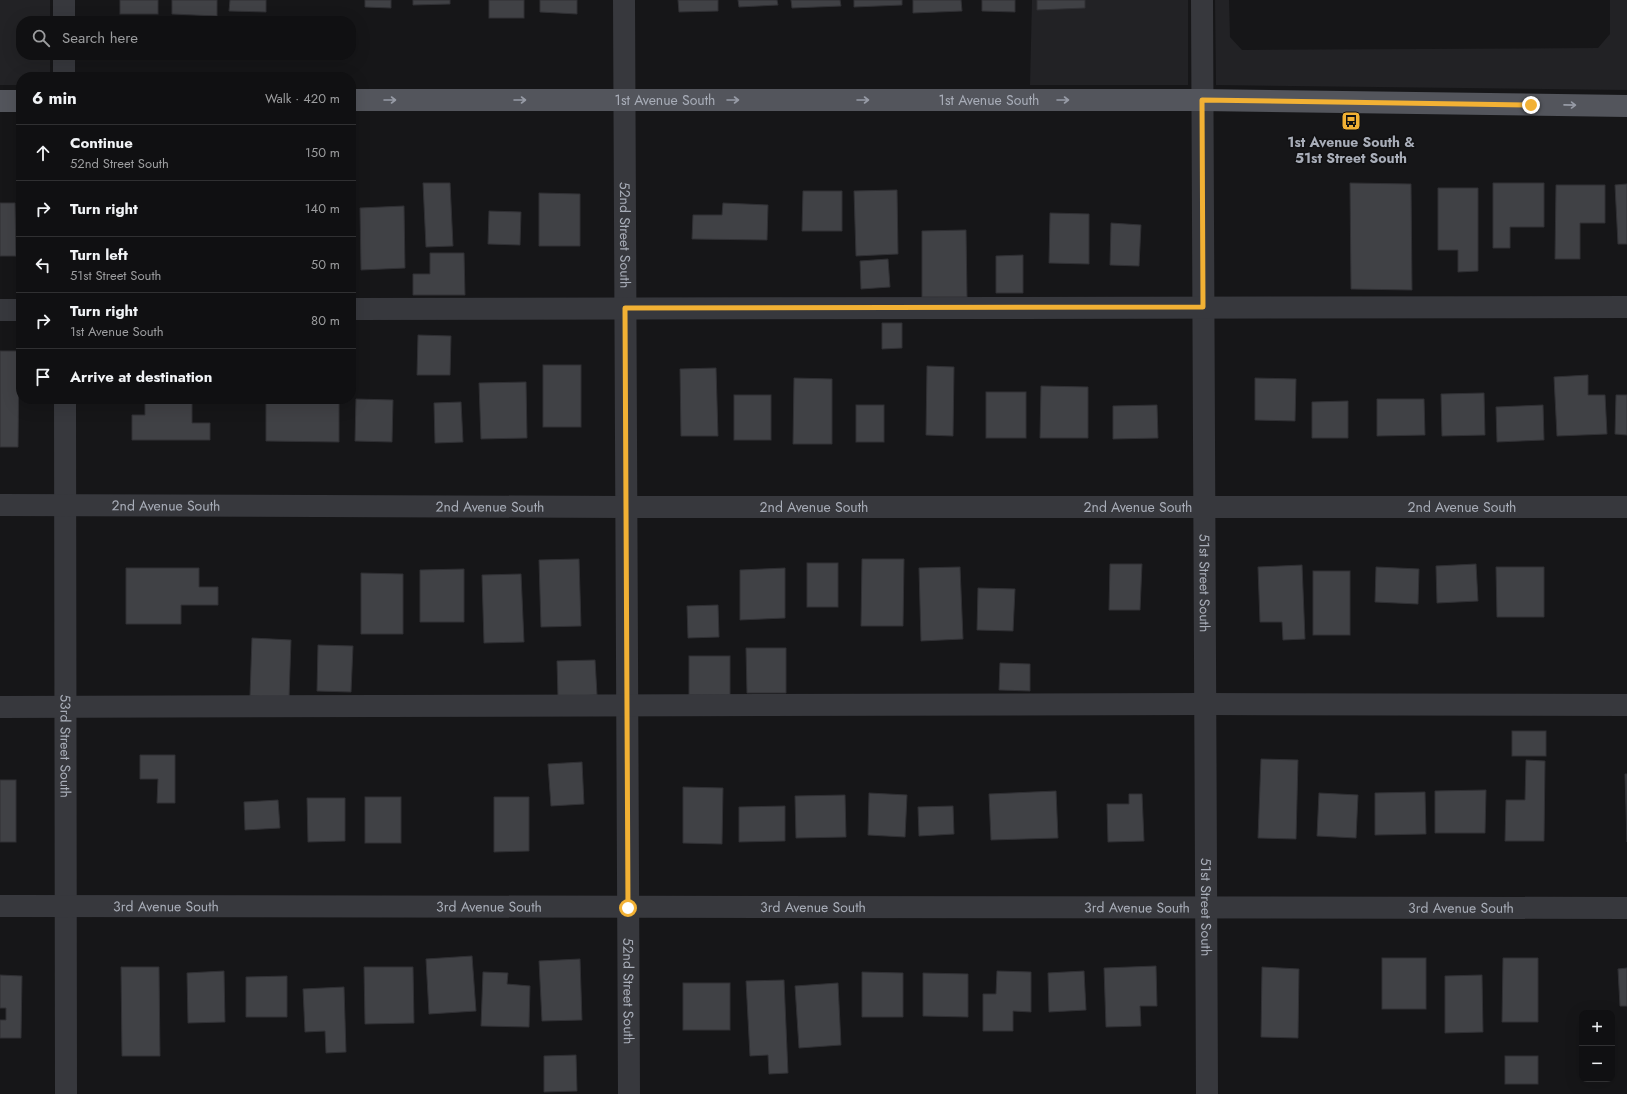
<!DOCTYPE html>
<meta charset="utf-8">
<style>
body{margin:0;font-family:Jost,sans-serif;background:#1e1e20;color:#f1f3f6}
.controls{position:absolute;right:12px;bottom:12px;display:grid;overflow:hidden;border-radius:8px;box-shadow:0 4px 16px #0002}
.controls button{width:36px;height:36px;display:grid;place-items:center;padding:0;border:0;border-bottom:1px solid #303032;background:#101012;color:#f1f3f6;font:20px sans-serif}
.stop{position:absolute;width:12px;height:12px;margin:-9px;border:3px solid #f2b134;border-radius:50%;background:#fff}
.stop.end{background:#f2b134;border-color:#fff;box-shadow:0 1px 4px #0008}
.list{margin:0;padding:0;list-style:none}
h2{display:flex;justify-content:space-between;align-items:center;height:52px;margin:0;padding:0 16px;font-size:17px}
h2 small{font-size:13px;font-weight:400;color:#9c9d9f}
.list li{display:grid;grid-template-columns:26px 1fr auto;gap:12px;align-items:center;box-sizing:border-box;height:56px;padding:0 16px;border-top:1px solid #303032}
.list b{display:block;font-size:15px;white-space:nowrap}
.list p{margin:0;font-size:13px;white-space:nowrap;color:#9c9d9f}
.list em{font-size:13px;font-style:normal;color:#9c9d9f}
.icon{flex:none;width:22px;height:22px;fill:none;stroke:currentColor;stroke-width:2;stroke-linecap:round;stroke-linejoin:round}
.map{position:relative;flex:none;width:1627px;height:1094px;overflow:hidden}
.search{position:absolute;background:#101012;box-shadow:0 4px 16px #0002;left:16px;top:16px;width:340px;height:44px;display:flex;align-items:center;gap:10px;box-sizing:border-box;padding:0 14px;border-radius:16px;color:#9c9d9f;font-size:15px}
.panel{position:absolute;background:#101012;box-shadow:0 4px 16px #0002;left:16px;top:72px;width:340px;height:332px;border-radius:16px}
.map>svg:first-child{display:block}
</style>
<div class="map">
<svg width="1627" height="1094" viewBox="0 0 1627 1094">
<rect width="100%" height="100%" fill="#161618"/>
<g fill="#222225">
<polygon points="0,0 50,0 50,21 21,21 21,55 50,55 50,77 21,77 21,85 0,85"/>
<polygon points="1032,0 1188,0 1188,85 1030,85"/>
<polygon points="1215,0 1229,0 1230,37 1242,50 1598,48 1610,34 1610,0 1627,0 1627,90 1216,85"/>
</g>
<g fill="#404145" stroke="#303034">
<rect x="120" y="0" width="38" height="14"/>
<polygon points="172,0 217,0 217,16 172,14"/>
<polygon points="230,0 266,0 266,12 229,11"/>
<polygon points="365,0 391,0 391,8 365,7"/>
<polygon points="413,0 450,0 450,4 413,5"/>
<rect x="489" y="0" width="35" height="18"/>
<polygon points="540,0 577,0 577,14 540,12"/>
<polygon points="678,0 718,0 718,11 679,12"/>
<polygon points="738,0 777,0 778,5 739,7"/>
<polygon points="791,0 840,0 841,6 792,8"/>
<polygon points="854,0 902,0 902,5 854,7"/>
<polygon points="913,0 961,0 962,11 913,13"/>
<polygon points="982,0 1015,0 1015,12 982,11"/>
<polygon points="1037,0 1085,0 1085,8 1037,10"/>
<polygon points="423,183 450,183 453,246 426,247"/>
<polygon points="1350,183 1411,184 1412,290 1351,289"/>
<polygon points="1493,183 1544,183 1544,227 1510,227 1510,248 1493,248"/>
<polygon points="1627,184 1627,244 1618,244 1615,185"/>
<polygon points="1556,185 1605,185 1605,223 1580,223 1580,259 1555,259"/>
<polygon points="1438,188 1478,188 1478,271 1458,272 1458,250 1438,250"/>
<polygon points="897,190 898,254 856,256 854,191"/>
<polygon points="803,191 842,191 842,231 802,231"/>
<polygon points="539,193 580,194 580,246 539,246"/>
<polygon points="0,203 15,203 16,256 0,256"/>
<polygon points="723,203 768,205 767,240 692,239 693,215 722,215"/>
<polygon points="404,206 405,268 361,270 360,208"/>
<polygon points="489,211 521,212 520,245 488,244"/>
<polygon points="1050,213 1089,214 1089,264 1049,263"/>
<polygon points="1111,223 1141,225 1139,266 1110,265"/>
<polygon points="966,230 967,297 922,297 922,231"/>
<polygon points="430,253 464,253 465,295 413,295 413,274 430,274"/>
<polygon points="1023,255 1023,293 996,293 996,256"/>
<polygon points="888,259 890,287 861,289 860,261"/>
<polygon points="882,323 902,323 902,348 882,349"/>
<polygon points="418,335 451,336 450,375 417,375"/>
<polygon points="0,351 19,351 18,447 0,447"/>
<rect x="543" y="365" width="38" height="62"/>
<polygon points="927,366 954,367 953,436 926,435"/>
<polygon points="716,368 718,436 681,436 680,369"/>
<polygon points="1588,375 1588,395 1605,395 1607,434 1557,436 1554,377"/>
<polygon points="794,378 832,379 832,444 793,444"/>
<polygon points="1255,378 1296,379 1295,421 1255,420"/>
<polygon points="526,382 527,438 481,439 479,383"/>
<polygon points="1041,386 1088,387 1088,438 1040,438"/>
<rect x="986" y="392" width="40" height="46"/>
<polygon points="1484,393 1485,435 1442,436 1441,394"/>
<rect x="734" y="395" width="37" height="45"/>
<polygon points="1616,395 1627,395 1627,435 1615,434"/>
<polygon points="145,399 192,399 192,423 210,423 210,440 132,440 132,415 145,415"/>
<polygon points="266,399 339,399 339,442 266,441"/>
<polygon points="356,399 393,400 392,442 355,441"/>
<polygon points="1377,399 1424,399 1425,435 1377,436"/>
<polygon points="1348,401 1348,438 1312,438 1312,402"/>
<polygon points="461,402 463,442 435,443 434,403"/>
<rect x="856" y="405" width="28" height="37"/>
<polygon points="1157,405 1158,438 1113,439 1113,406"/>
<polygon points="1543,405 1544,440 1497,442 1496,407"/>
<polygon points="579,559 581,626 541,627 539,560"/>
<polygon points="862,559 904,559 903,626 861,626"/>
<rect x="807" y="563" width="31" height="44"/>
<polygon points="1110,564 1142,564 1140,610 1109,610"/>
<polygon points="1476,564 1478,601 1437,603 1436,566"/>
<polygon points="1302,565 1305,639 1283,640 1282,622 1260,622 1258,567"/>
<polygon points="960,567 963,639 921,641 919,568"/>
<polygon points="1376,567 1419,569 1418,604 1375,602"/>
<polygon points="1496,567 1544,567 1544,617 1497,617"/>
<polygon points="126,568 199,568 199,587 218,587 218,605 181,605 181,624 126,624"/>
<polygon points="785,568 785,618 740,620 740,570"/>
<polygon points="464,569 464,622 420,622 420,570"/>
<rect x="1313" y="571" width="37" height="64"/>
<polygon points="361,573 403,574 403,634 361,634"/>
<polygon points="521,574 524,642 484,643 482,575"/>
<polygon points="978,588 1015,589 1013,631 977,630"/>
<polygon points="718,605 719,637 688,638 687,606"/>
<polygon points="252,638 291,640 289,698 250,696"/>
<polygon points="318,645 353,646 351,692 317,691"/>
<polygon points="746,648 786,648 786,693 747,693"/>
<rect x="689" y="656" width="41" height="39"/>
<polygon points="595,660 597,695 558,697 557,661"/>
<polygon points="1000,663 1030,664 1030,691 999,690"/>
<rect x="1512" y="731" width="34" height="25"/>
<polygon points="140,755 175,755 175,803 157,803 158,779 140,779"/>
<polygon points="1261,759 1298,760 1296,839 1258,838"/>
<polygon points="1526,760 1545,761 1544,841 1505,841 1506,800 1525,800"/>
<polygon points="582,762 584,804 551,806 548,764"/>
<polygon points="1625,774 1627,774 1627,842"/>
<rect x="0" y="780" width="16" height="62"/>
<polygon points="683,787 723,788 722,844 683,843"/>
<polygon points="1486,790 1485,833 1435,833 1435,791"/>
<polygon points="1056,791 1058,838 991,840 989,794"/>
<polygon points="1425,792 1426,834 1375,835 1375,793"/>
<polygon points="869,793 907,795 905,837 868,835"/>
<polygon points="1319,793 1358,795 1356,838 1317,836"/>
<polygon points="1129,794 1142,794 1144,841 1108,842 1107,804 1129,804"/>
<polygon points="845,795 846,837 796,838 795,796"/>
<rect x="365" y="797" width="36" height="46"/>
<polygon points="494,797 529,797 529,851 494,852"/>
<polygon points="307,798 345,798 345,841 308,842"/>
<polygon points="278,800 280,828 245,830 244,802"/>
<polygon points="785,806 785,841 739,842 739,807"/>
<polygon points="953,806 954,834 919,836 918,807"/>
<polygon points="472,956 476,1011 429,1014 426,959"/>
<rect x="1382" y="958" width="44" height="51"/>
<polygon points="1503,958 1538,958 1538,1022 1502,1022"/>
<polygon points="580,959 582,1020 542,1021 539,961"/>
<polygon points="1156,966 1157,1006 1140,1006 1141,1026 1106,1027 1104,968"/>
<polygon points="121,967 159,967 160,1056 122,1056"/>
<polygon points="364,967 413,967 414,1023 365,1024"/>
<polygon points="1262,967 1299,969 1298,1038 1261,1037"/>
<polygon points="1627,968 1627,1006 1620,1006 1618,969"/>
<polygon points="224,971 225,1022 188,1023 187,973"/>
<polygon points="997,971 1031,972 1031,1012 1013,1011 1013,1031 983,1031 983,994 996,994"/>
<polygon points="1084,971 1086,1010 1049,1012 1048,973"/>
<polygon points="483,972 508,973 507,984 530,986 529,1027 481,1026"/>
<polygon points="862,972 903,973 903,1017 862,1017"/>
<polygon points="923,973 968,974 968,1017 923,1016"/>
<polygon points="0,975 22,976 21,1038 0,1038 0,1020 6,1020 6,1008 0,1008"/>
<polygon points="1482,975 1483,1032 1445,1033 1445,976"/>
<polygon points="287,976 287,1017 246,1017 246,977"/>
<polygon points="784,980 788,1073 769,1074 768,1055 750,1056 746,981"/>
<rect x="683" y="983" width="47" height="47"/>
<polygon points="838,983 841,1045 799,1048 795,986"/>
<polygon points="344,987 346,1052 326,1053 325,1031 305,1032 303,989"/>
<polygon points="576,1055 577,1091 544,1092 544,1056"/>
<rect x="1505" y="1056" width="33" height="28"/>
</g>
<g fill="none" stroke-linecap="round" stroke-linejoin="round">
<g stroke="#37383d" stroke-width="22">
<polyline points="64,0 64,21"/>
<path id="s1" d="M624 0 629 1094"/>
<path id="s2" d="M1202 0 1207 1094"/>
<polyline points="64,55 64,77"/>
<polyline points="351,309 1627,307"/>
<polyline points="0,310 21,310"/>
<path id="s3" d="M65 399 66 1094"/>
<path id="s4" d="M0 505 626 507H1627"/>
<polyline points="0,707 1205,704 1627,705"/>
<path id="s5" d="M0 906 1627 908"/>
</g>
<g stroke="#53555c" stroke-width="22">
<path id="s6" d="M351 100H1202L1627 106"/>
<polyline points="0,101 21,101"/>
</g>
</g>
<defs><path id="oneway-shaft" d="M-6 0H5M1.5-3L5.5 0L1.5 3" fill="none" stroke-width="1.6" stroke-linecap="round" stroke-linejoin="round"/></defs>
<g stroke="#979ba6">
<use href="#oneway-shaft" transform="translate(390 100)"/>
<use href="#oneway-shaft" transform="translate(520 100)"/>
<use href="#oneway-shaft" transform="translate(733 100)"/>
<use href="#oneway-shaft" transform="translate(863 100)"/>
<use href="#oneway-shaft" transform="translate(1063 100)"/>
<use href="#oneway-shaft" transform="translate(1570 105) rotate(1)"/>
</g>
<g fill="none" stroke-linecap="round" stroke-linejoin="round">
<polyline stroke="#f2b134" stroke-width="5" points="628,908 625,308 1203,307 1202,100 1531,105"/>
</g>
<defs>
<symbol id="bus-square" viewBox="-11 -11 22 22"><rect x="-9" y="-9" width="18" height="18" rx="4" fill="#f2b134" stroke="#111113"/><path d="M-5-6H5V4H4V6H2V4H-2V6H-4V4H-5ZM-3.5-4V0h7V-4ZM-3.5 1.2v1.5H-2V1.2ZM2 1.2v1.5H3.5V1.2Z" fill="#111"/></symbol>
</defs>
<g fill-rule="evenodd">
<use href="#bus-square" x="1340" y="110" width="22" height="22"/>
</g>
<g text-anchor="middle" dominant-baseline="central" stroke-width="3" stroke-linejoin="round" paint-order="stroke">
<g font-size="14" fill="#a8adb8" stroke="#111113">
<text stroke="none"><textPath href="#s6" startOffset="314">1st Avenue South</textPath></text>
<text stroke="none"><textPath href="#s6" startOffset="638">1st Avenue South</textPath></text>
<text stroke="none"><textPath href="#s1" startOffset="235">52nd Street South</textPath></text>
<text stroke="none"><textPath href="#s4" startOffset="166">2nd Avenue South</textPath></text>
<text stroke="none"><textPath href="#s4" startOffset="490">2nd Avenue South</textPath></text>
<text stroke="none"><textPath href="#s4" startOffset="814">2nd Avenue South</textPath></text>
<text stroke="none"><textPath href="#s4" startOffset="1138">2nd Avenue South</textPath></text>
<text stroke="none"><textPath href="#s4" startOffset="1462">2nd Avenue South</textPath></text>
<text stroke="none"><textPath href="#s2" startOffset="583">51st Street South</textPath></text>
<text stroke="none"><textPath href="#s3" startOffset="347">53rd Street South</textPath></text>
<text stroke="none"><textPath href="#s5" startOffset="166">3rd Avenue South</textPath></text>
<text stroke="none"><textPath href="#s5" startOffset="489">3rd Avenue South</textPath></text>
<text stroke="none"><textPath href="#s2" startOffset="907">51st Street South</textPath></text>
<text stroke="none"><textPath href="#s5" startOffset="813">3rd Avenue South</textPath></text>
<text stroke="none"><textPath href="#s5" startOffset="1137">3rd Avenue South</textPath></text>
<text stroke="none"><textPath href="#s5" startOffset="1461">3rd Avenue South</textPath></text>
<text stroke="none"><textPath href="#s1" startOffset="991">52nd Street South</textPath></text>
</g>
<g font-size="14" font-weight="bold" fill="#a8adb8" stroke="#111113">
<text x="1351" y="142">1st Avenue South &amp;<tspan x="1351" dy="16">51st Street South</tspan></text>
</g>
</g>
</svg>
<div class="controls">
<button>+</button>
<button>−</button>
</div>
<div class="stop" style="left:628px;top:908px"></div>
<div class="stop end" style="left:1531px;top:105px"></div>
<div class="search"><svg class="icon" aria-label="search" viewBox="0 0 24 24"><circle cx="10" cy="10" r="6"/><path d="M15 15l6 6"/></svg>Search here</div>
<section class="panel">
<h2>6 min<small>Walk · 420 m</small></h2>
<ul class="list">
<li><svg class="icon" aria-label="ahead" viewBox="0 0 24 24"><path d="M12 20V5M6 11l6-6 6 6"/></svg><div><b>Continue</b><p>52nd Street South</p></div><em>150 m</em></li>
<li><svg class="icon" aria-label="right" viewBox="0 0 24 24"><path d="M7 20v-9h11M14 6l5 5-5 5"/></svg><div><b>Turn right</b></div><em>140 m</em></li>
<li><svg class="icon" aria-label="left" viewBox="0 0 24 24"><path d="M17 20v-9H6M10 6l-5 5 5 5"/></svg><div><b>Turn left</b><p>51st Street South</p></div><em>50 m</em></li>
<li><svg class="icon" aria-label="right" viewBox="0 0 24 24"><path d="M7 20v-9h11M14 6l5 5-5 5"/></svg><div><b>Turn right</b><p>1st Avenue South</p></div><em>80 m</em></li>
<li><svg class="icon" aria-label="arrive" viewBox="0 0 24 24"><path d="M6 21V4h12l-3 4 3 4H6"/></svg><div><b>Arrive at destination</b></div></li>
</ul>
</section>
</div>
